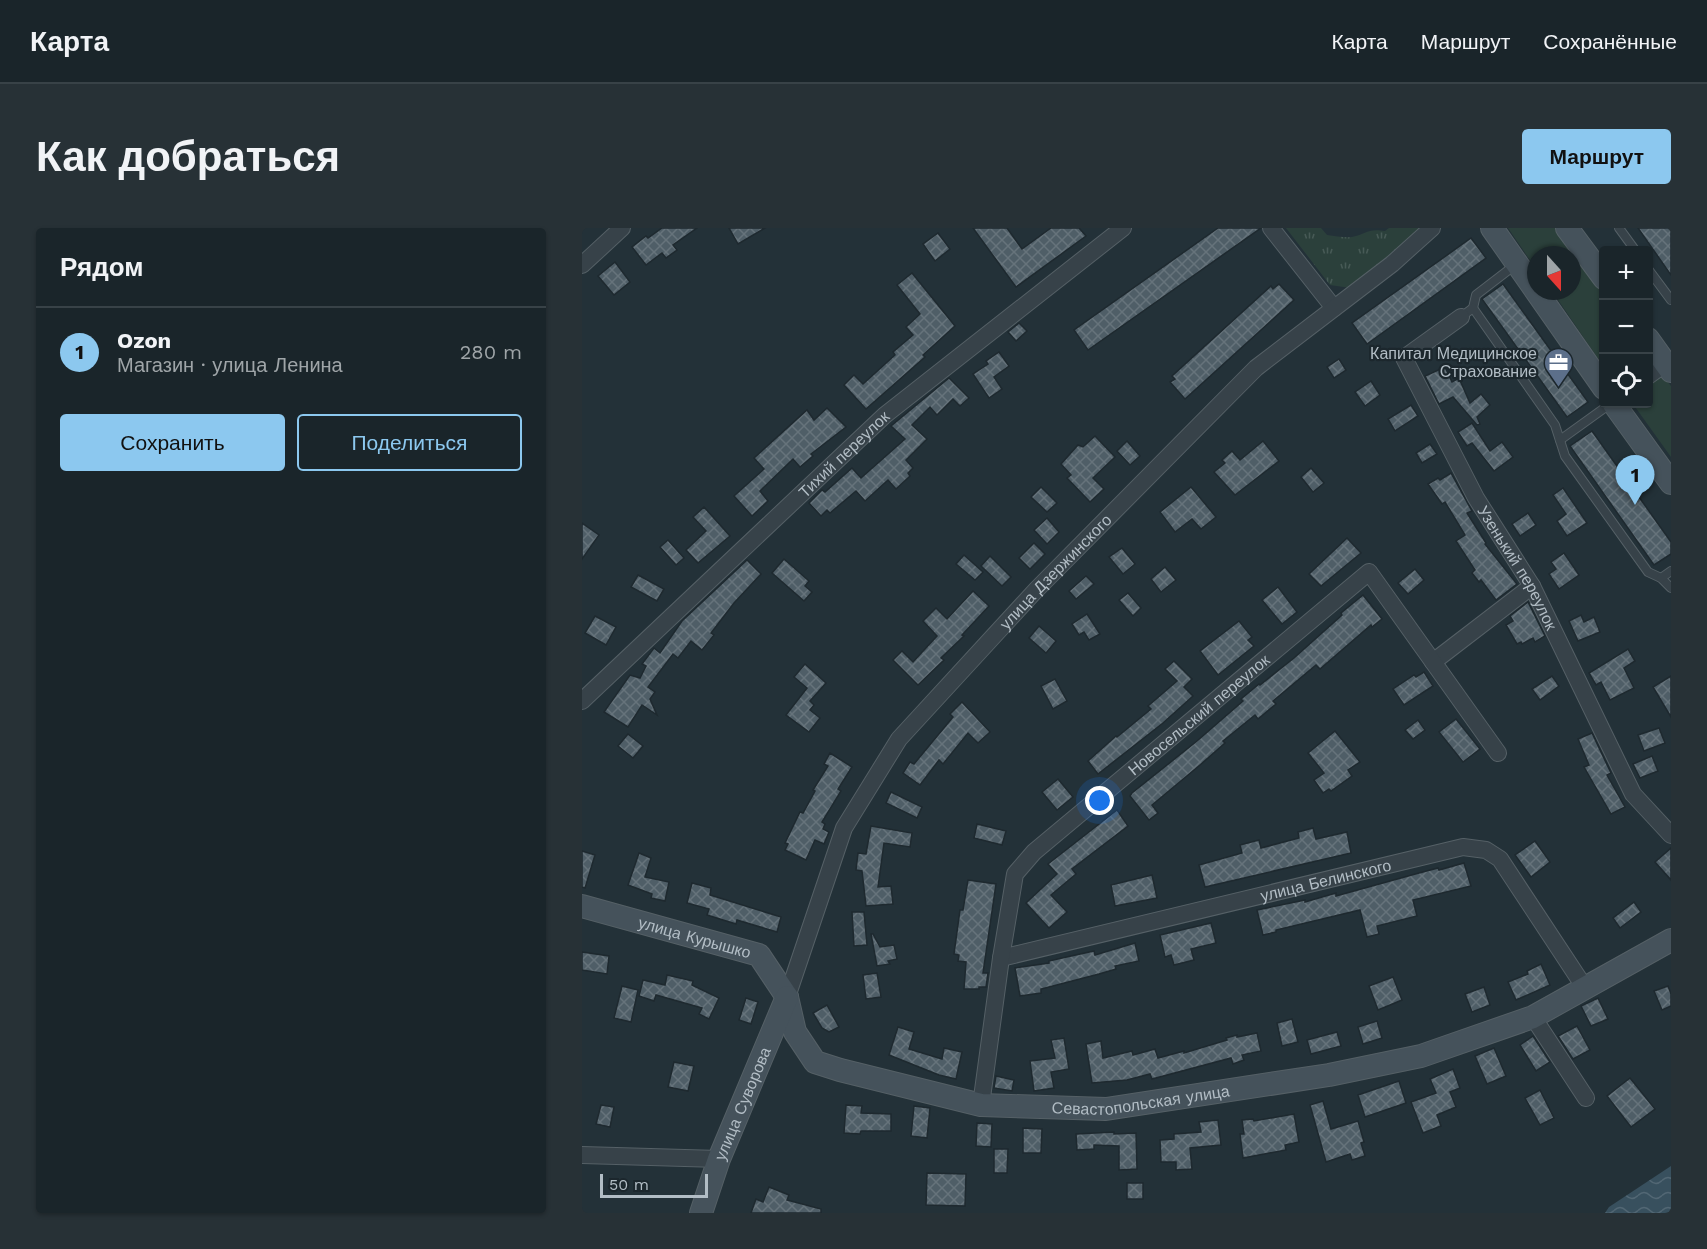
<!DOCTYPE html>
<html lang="ru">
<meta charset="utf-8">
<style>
body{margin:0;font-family:"Work Sans",sans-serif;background:#273136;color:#f1f3f6}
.controls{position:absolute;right:18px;top:18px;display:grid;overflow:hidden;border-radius:6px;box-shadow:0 2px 4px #0004}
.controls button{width:54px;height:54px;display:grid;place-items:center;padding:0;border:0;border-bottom:2px solid #384247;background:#1a252a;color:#f1f3f6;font:30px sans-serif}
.compass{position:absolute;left:945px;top:18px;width:54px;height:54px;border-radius:50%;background:#1a252a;box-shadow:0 2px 4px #0004;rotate:159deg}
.scale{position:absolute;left:18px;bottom:15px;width:108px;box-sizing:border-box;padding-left:6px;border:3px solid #b2bdc5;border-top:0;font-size:16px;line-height:21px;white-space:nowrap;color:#b2bdc5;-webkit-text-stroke:4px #1c272d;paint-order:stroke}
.you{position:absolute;left:518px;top:573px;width:21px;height:21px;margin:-15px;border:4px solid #fff;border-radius:50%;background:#1a73e8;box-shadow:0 0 0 9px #1a73e833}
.badge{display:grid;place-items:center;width:39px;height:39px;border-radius:50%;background:#8cc8ef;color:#111;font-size:20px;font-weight:700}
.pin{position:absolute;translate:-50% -50px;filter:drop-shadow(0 2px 3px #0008)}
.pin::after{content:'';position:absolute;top:32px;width:21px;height:18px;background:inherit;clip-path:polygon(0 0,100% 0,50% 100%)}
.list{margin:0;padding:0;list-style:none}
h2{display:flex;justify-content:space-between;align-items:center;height:78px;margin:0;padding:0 24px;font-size:26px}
h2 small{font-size:20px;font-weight:400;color:#9fa5a8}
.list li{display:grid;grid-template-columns:39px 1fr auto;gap:18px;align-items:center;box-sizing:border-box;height:90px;padding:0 24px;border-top:2px solid #384247}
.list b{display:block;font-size:22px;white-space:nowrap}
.list p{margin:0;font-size:20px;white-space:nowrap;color:#9fa5a8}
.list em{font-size:20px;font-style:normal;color:#9fa5a8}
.actions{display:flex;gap:12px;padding:18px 24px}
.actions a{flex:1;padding:14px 0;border:2px solid #8cc8ef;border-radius:6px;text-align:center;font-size:21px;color:#8cc8ef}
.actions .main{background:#8cc8ef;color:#111}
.icon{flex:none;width:33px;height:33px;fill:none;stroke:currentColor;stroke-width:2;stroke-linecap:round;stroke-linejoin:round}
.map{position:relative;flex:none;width:1089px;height:985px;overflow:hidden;border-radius:6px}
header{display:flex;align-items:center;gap:36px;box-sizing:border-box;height:84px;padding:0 30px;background:#1a252a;border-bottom:2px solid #384247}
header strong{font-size:28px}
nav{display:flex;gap:33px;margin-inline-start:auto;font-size:21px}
.intro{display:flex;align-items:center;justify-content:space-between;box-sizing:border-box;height:144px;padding:0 36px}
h1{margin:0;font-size:42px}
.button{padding:15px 27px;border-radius:6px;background:#8cc8ef;color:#111;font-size:21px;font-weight:700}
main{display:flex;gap:36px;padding:0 36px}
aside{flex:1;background:#1a252a;border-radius:6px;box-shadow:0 2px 4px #0004}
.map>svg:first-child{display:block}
</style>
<header>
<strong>Карта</strong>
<nav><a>Карта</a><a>Маршрут</a><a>Сохранённые</a></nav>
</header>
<div class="intro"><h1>Как добраться</h1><a class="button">Маршрут</a></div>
<main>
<aside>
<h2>Рядом<small></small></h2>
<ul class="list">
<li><span class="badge">1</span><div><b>Ozon</b><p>Магазин · улица Ленина</p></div><em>280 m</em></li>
</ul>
<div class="actions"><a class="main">Сохранить</a><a>Поделиться</a></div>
</aside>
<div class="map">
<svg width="1089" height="985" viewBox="0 0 1089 985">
<defs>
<pattern id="grass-tufts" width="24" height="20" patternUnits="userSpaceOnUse" patternTransform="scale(1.5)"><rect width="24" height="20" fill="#2b403b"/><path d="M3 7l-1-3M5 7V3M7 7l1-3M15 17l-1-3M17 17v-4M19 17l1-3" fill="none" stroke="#475a56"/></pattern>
<pattern id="water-waves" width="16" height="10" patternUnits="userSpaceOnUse" patternTransform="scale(1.5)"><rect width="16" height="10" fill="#38505e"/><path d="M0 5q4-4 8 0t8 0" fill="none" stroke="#526774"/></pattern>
<pattern id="building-cross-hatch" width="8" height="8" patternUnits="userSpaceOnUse" patternTransform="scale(1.5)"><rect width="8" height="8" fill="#4f5e67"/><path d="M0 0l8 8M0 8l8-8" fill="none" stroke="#66737b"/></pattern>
</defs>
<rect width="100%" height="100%" fill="#233138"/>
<path fill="url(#grass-tufts)" d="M704 0H739L745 7C753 8 763 10 770 9 785 6 785 0 803 3L807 0H841L769 60 748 57Z"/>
<g fill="#2b403b">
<polygon points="926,0 978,0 1021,61 1021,138 970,63 990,63 990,27 954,27 954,41"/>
<polygon points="1078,149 1085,153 1089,158 1089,229 1051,176 1066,176 1067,155"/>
</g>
<polygon fill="url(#water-waves)" points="1089,938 1089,985 1023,985 1027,979"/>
<g fill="url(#building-cross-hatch)" stroke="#1e292f" stroke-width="1.5">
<polygon points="80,0 115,0 91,17 95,22 84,30 80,25 64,37 50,19 64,8 66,10"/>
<polygon points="147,0 183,0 156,16"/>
<polygon points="391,0 425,0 440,21 469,0 497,0 504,8 434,59"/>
<polygon points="636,0 679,0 506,122 492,102"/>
<polygon points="1056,0 1089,0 1089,47"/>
<polygon points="356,5 368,21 353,33 341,16"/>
<polygon points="889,10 904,30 785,116 770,95"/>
<polygon points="33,34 48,54 32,67 16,48"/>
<polygon points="330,45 373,98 341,127 343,129 284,181 262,157 272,147 281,156 313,127 311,124 331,107 324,99 338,86 315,57"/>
<polygon points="697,56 712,72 603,171 588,154 593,151 590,148 689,58 691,61"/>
<polygon points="921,56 1006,174 985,189 900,71"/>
<polygon points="437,95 445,103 434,113 426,104"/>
<polygon points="417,124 427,138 412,149 420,161 407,170 391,146 406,136 404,133"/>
<polygon points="757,131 764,142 752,150 745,139"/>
<polygon points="863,139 870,154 877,150 888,175 899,166 908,177 895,189 898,196 895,197 871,169 857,176 843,148"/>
<polygon points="367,150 387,170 378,178 371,171 355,187 348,179 330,197 345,211 324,232 331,240 326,245 328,248 314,261 306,252 283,273 274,263 248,285 245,282 239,288 227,275 240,262 243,264 270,240 279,250 323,211 309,198"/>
<polygon points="789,153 798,167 783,178 773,164"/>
<polygon points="829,177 836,188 813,203 806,191"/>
<polygon points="245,180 264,199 229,226 231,228 218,239 211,231 178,263 186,273 170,288 152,268 182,241 172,230 225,182 232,192"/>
<polygon points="890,195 908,223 920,214 931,229 912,243 890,215 885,218 876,204"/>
<polygon points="1010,203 1089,314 1089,326 1072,337 988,218"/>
<polygon points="513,208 533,229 511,250 522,261 508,274 485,250 489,247 479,236 496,217 501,219"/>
<polygon points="545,213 558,228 548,237 535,223"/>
<polygon points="681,213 697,233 653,267 632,244 643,235 640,232 650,223 658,232"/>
<polygon points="848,216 855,226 840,235 834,225"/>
<polygon points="729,240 742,255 731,264 719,249"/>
<polygon points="869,245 890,283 885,285 904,315 903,316 935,356 914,372 899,352 897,354 890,345 893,342 874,313 883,307 863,274 860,276 846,256 856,250 858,252"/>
<polygon points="459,259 475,275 465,284 449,269"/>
<polygon points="609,259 634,289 619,301 610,291 593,304 578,284"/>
<polygon points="981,260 1005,295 985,308 975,293 984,286 971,267"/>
<polygon points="122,279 148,308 116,335 104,322 124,303 111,289"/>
<polygon points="946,285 954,297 938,308 930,296"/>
<polygon points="465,290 477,304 465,316 452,302"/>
<polygon points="0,295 17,307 0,331"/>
<polygon points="765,310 779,325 739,358 727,346"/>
<polygon points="86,312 102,330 94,337 78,319"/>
<polygon points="452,315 463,326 448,341 437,330"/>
<polygon points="540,320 553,336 541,346 527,329"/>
<polygon points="982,325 997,347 977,361 967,346 974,341 969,334"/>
<polygon points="382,327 401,344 393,352 374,336"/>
<polygon points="408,328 429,349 420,358 399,338"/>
<polygon points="202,331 227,353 223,358 230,364 222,373 190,345"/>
<polygon points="165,332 179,346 152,375 129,405 132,407 120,422 109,413 96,430 91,426 66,459 73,464 68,471 75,487 60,477 46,499 22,484 48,447 58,450 64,438 60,436 72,420 78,425 100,393"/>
<polygon points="583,339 594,352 579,364 569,351"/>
<polygon points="833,341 842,352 826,366 816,355"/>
<polygon points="56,347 82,361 75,373 49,359"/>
<polygon points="504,348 512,356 494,371 487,363"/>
<polygon points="696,359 715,384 700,396 680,372"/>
<polygon points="391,363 407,378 380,407 382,408 359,430 362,432 336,457 311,432 320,423 331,434 355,408 341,393 354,380 365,391"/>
<polygon points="546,365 559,380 551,388 537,372"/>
<polygon points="781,367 800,391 790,399 789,397 738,441 734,437 691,473 694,476 676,491 673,487 641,513 643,515 618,537 570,577 576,585 567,592 548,568 550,565 615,513 661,473 659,471 677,456 678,457 712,430 760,387 759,385"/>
<polygon points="946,374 963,408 953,414 951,410 940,416 939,414 935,416 924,397 931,393 928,388"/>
<polygon points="505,386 518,406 507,412 502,404 497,407 490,396"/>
<polygon points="999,387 1002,394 1012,389 1018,404 996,413 987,393"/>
<polygon points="13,388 34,399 24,417 3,405"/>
<polygon points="657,393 670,409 666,412 672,418 636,447 618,423"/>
<polygon points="457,398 474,413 464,425 447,410"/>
<polygon points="1046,421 1053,433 1042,440 1052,460 1028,472 1019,454 1014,457 1007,445"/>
<polygon points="592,433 610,451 602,459 611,468 581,495 516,546 506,533 534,508 535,509 569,481 566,478 595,453 583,441"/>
<polygon points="223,436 244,455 228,473 232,477 228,482 238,490 227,504 204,487 225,460 212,449"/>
<polygon points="842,444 851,458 822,477 811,461 832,447 834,449"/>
<polygon points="970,448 977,458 958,472 950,461"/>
<polygon points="1089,448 1089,489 1071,459"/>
<polygon points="473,451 485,473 471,481 459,458"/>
<polygon points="380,474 408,504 396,515 386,505 361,536 357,532 338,557 321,545 328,534 332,536 371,489 368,486"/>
<polygon points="874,491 898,521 881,534 857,504"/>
<polygon points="836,492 843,502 831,511 823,502"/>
<polygon points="1077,500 1083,515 1062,523 1056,507"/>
<polygon points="753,503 778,534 766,542 770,548 749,563 747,561 741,565 732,552 742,545 726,525"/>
<polygon points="1010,505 1029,545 1025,547 1043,579 1029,586 1002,539 1007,537 996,511"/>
<polygon points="46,506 61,518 51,530 36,518"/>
<polygon points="248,525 270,539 256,561 259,563 240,594 243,596 241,601 247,604 242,616 233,612 224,632 203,622 206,616 203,615 218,584 221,585 233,563 231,562 246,538 242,536"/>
<polygon points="1070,528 1076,543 1058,550 1051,536"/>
<polygon points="476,551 491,569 475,582 460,564"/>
<polygon points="309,564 340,579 335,590 304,575"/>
<polygon points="535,582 546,598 490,641 494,646 469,667 485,684 467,700 444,675 475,646 466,636"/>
<polygon points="395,596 424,603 420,617 392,610"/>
<polygon points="289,598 330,605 328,619 302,615 296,659 309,658 311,676 284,678 280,643 274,642 276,625 284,626"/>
<polygon points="731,600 734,611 765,604 769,625 623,659 617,637 660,625 658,617 677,612 679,620 717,610 716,604"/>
<polygon points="953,613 968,634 949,649 933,627"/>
<polygon points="1089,620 1089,652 1073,634"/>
<polygon points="0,623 13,627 3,660 0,659"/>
<polygon points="57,625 69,630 63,649 87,654 83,673 69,670 70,666 46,657"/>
<polygon points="882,635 889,658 831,672 835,688 795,698 797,706 785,709 778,682 694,702 694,704 681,707 675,682 723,672 723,674 754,665 754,668 837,645 856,640 857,642"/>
<polygon points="570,647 575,670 533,678 529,657"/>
<polygon points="386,652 414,656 401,745 406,745 404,759 397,759 397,761 382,761 384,734 376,733 377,727 372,726 378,682 381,682"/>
<polygon points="110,655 129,660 128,667 199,689 195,704 155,692 154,696 125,687 127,681 105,675"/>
<polygon points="1052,674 1059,684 1038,700 1031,690"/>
<polygon points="270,684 282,684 285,717 272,718"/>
<polygon points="629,695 634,715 609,721 612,732 592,737 589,727 583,729 578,707"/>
<polygon points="289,706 291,706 298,719 312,717 315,731 306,733 308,736 295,738"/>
<polygon points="553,715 557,733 533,738 534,741 517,746 459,761 459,765 438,768 433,740 467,735 467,733 480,730 512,723 513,727"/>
<polygon points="0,724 27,728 25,746 0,742"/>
<polygon points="959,736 968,757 934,772 926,754 946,746 945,743"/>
<polygon points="295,745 299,769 284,771 281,747"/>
<polygon points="85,747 111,753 110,757 137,770 127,791 117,786 120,780 74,767 72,773 57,768 61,752 83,757"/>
<polygon points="811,749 820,772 796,782 787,758"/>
<polygon points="40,758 56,762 49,794 32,790"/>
<polygon points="1086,758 1089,766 1089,778 1080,782 1072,763"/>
<polygon points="902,759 908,777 890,784 883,766"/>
<polygon points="164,770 176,774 169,796 157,792"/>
<polygon points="1016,770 1026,791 1009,798 999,778"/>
<polygon points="245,777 257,799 247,804 240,800 231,785"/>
<polygon points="710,791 716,814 700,818 695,795"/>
<polygon points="795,793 800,810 781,816 776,799"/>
<polygon points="995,798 1008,822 991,831 976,808"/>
<polygon points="316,799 332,804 327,821 360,831 362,820 380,824 374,851 357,847 307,827"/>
<polygon points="755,804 759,818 729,826 725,812"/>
<polygon points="675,805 679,823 660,827 662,832 651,836 649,830 570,851 568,846 545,852 510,855 504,816 519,813 521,830 550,823 551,827 573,821 576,830 602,823 602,825 645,812 644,810 655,807 655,809"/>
<polygon points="951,808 968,834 954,843 938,817"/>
<polygon points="482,810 487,841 469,844 472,860 452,863 448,833 473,830 469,812"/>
<polygon points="912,820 924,848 905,856 893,828"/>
<polygon points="92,834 112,838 106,863 86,859"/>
<polygon points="871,841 878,860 868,864 874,879 855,887 859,898 841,905 829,874 854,865 848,851"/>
<polygon points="414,848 432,852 430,863 412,860"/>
<polygon points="1048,850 1073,881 1049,899 1025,868"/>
<polygon points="817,853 824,875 783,889 776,867"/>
<polygon points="958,862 972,890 958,897 943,870"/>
<polygon points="741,873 749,901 776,893 782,914 779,915 783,928 770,932 768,926 744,934 728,877"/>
<polygon points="19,877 32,879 28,899 14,896"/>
<polygon points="264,877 280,878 279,885 309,886 309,903 279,903 278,906 262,905"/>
<polygon points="332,878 348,880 345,910 329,908"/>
<polygon points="712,886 717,914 703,917 704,922 661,930 658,906 662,906 660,892 671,891 672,893"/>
<polygon points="636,892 639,917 608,920 610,941 594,942 594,934 579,934 578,912 592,911 592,906 619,904 617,894"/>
<polygon points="395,895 410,896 409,919 394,918"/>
<polygon points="441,900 460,901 459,925 441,925"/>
<polygon points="532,904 532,906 554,905 555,941 537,942 537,918 512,917 512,921 495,922 494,906"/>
<polygon points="412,921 426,921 425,945 412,945"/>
<polygon points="345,945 384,946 383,978 344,977"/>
<rect x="545" y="955" width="16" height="16"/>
<polygon points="187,959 207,967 205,972 239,981 239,985 169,985 174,971 181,974"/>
</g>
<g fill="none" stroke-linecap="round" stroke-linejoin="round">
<defs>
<g id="lane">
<polyline points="1037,0 1053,22"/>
<polyline points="1066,41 1089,72"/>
<polyline points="891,80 894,67 933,37"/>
<polyline points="879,89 891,80 973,197 983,228 1066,344 1079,350 1089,360"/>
<polyline points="978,212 1028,176"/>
<polyline points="1079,350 1089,343"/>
</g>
<g id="street">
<polyline points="689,0 752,80"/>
<polyline points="0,37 40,0"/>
<path id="s1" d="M879 89 822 130 894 270 950 358 1051 566 1089 607"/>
<polyline points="1066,148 1084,135"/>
<polyline points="851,434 950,358"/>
<path id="s2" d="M0 473 303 187 541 0"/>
<path id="s3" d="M419 730 881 619 904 622 918 631 1003 760"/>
<path id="s4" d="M205 769 262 600 317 511 454 362 674 140 810 36 850 0"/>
<polyline points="951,789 1004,870"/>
<path id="s5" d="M399 877 419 730 433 646 452 624 787 344 916 525"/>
<polyline points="0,927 137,931"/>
</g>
<g id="secondary">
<polyline points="910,0 1022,160"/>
<polyline points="985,0 1022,50"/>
<polyline points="1066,111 1089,143"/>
<polyline points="1032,176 1089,255"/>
<path id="s6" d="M0 678 177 727 205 769 213 804 233 834 258 842 399 877 524 881 747 847 839 828 951 789 1089 712"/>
<path id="s7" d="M119 985 137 931 205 769"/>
</g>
</defs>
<use href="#lane" stroke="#556066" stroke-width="10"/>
<use href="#street" stroke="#556066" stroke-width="18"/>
<use href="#secondary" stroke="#556066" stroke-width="24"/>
<use href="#lane" stroke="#374249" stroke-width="8"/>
<use href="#street" stroke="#374249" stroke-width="16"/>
<use href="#secondary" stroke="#45525b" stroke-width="22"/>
</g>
<defs>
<symbol id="office-pin" viewBox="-11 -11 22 30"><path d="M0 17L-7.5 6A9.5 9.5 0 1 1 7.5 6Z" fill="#5c6f8a" stroke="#1c272d"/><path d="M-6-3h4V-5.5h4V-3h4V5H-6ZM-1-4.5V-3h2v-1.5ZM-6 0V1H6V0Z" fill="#fff"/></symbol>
</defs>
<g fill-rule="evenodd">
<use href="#office-pin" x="960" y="118" width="33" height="45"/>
</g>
<g text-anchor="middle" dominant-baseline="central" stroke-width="4.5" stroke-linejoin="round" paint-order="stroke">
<g font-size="16" fill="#b2bdc5" stroke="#1c272d" text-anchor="end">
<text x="955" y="125">Капитал Медицинское<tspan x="955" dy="18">Страхование</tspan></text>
</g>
<g font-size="16" fill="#b2bdc5" stroke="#1c272d">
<text stroke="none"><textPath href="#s2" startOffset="360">Тихий переулок</textPath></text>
<text stroke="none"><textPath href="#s1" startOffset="309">Узенький переулок</textPath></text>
<text stroke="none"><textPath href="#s4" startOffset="512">улица Дзержинского</textPath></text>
<text stroke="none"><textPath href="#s5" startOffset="477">Новосельский переулок</textPath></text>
<text stroke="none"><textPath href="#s3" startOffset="334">улица Белинского</textPath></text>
<text stroke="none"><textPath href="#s6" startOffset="117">улица Курышко</textPath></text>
<text stroke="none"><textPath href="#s6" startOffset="638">Севастопольская улица</textPath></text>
<text stroke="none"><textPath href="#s7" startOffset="117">улица Суворова</textPath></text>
</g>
</g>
</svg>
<div class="controls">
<button>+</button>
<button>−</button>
<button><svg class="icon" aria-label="locate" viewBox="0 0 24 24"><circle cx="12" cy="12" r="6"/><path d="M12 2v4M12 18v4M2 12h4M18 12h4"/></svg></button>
</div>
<svg class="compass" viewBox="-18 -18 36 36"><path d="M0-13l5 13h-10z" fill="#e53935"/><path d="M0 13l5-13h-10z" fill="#9fa5a8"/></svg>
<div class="scale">50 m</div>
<div class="you"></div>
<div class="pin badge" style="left:1053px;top:277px">1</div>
</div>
</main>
